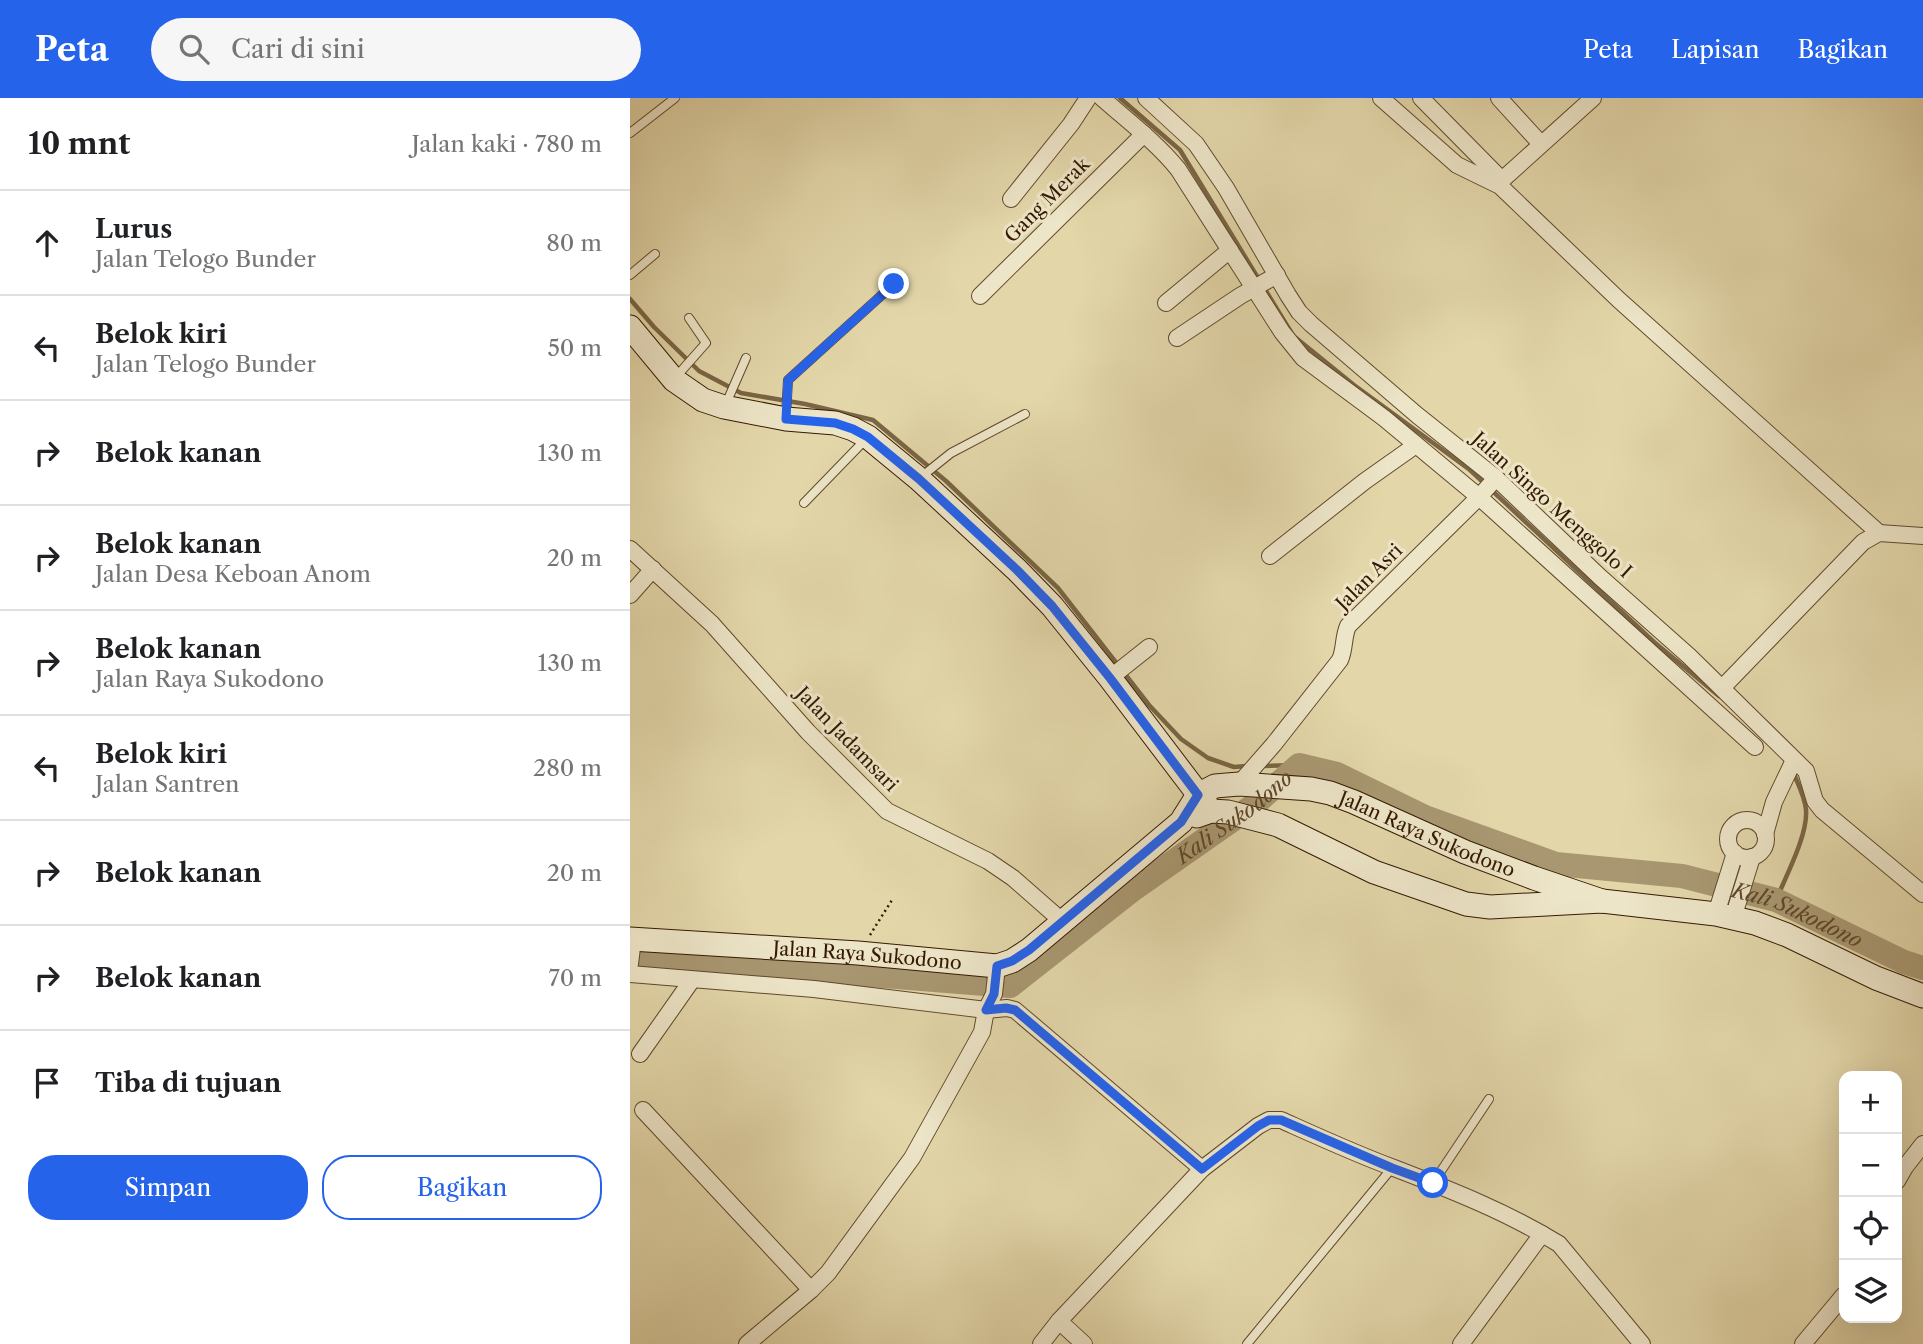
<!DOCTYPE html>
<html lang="id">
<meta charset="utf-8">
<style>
body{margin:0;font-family:"Libre Caslon Text",serif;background:#f6f6f6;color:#202124}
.controls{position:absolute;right:21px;bottom:21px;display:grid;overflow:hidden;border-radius:14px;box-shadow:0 7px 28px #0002}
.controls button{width:63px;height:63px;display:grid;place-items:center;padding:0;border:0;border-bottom:2px solid #e0e0e0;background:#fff;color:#202124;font:35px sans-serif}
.stop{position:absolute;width:21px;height:21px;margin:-16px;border:5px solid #2563eb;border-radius:50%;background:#fff}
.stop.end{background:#2563eb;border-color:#fff;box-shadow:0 2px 7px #0008}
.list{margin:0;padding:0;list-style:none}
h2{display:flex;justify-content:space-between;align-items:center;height:91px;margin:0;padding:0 28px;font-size:30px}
h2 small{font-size:23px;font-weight:400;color:#757577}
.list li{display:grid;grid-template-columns:46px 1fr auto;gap:21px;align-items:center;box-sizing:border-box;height:105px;padding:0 28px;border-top:2px solid #e0e0e0}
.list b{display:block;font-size:26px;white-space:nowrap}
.list p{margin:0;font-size:23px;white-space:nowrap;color:#757577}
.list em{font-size:23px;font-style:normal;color:#757577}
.actions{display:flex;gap:14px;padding:21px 28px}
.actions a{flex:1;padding:16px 0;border:2px solid #2563eb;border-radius:28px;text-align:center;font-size:24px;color:#2563eb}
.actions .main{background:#2563eb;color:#fff}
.icon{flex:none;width:38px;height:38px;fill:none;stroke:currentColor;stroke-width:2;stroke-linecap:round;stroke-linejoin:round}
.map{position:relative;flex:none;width:1293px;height:1246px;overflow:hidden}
header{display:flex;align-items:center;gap:42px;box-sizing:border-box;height:98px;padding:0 35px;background:#2563eb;color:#fff}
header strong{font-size:33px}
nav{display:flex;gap:38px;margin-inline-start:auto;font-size:24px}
.search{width:490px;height:63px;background:#f6f6f6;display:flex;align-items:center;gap:18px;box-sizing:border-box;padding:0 24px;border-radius:38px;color:#757577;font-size:26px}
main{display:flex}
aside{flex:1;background:#fff}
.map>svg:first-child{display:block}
</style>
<header>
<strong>Peta</strong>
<div class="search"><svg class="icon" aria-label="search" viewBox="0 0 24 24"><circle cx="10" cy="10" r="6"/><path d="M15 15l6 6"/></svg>Cari di sini</div>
<nav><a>Peta</a><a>Lapisan</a><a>Bagikan</a></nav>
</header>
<main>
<aside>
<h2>10 mnt<small>Jalan kaki · 780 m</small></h2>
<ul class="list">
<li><svg class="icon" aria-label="ahead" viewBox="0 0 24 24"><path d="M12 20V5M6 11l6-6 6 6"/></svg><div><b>Lurus</b><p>Jalan Telogo Bunder</p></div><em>80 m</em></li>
<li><svg class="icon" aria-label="left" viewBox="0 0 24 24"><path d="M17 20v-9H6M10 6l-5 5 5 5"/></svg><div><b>Belok kiri</b><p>Jalan Telogo Bunder</p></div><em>50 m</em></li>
<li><svg class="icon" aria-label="right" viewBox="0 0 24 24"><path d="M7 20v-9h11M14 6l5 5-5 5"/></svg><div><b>Belok kanan</b></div><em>130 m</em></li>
<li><svg class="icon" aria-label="right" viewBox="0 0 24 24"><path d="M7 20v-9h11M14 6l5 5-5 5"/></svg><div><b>Belok kanan</b><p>Jalan Desa Keboan Anom</p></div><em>20 m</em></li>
<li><svg class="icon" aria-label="right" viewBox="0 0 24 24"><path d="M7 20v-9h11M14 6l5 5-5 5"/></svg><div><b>Belok kanan</b><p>Jalan Raya Sukodono</p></div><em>130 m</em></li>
<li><svg class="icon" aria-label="left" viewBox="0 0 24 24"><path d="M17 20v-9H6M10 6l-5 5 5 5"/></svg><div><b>Belok kiri</b><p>Jalan Santren</p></div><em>280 m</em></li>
<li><svg class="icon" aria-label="right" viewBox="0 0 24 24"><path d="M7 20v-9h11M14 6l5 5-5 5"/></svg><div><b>Belok kanan</b></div><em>20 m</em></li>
<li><svg class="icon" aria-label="right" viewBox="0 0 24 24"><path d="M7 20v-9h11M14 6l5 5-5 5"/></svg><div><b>Belok kanan</b></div><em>70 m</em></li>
<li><svg class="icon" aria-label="arrive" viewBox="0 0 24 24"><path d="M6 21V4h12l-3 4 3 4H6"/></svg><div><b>Tiba di tujuan</b></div></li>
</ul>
<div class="actions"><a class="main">Simpan</a><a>Bagikan</a></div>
</aside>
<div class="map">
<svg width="1293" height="1246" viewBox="0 0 1293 1246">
<rect width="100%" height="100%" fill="#e3d7aa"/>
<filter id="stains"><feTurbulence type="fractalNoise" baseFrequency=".00286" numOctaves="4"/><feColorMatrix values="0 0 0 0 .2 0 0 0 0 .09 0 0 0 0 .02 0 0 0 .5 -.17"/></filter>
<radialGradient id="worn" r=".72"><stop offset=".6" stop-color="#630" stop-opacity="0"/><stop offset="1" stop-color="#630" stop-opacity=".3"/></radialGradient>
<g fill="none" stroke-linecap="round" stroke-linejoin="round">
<g stroke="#7a6544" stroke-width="4.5">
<polyline points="490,0 550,52 661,234"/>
<polyline points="0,201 24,229 69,273 111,295 175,306 243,322 316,383 428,490 519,607 551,641 578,660 604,669 617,668"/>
<polyline points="666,240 724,287 840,372 1024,544 1089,598"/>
<polyline points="630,668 669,667"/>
<path d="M1146 802C1156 778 1178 737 1176 712 1175 699 1168 686 1163 674"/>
</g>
<path stroke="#a89771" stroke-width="24" id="s1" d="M0 858 380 888 501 793 624 707 669 667 707 676 795 719 926 766 1052 778 1146 802 1274 864 1293 870"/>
<defs>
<g id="lane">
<polyline points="0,35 45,0"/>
<polyline points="0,177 25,156"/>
<polyline points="45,280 76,245 59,220"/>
<polyline points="95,308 116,260"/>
<polyline points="156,318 158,282 264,186"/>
<polyline points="291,379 321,355 395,316"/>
<polyline points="174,405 236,341"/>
<polyline points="803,1085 859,1001"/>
<polyline points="617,1246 762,1070"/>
</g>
<g id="street">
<path d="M472 0C498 23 526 44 548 71L652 234 673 260 754 320 849 399 1125 649"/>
<polyline points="516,0 566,46 596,90 658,197 669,214 681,226 787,317 866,380 970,479 1059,558 1176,673 1185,703 1192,712 1293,796"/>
<polyline points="751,0 827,67 870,88 989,202 1249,435"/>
<polyline points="791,0 872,82 963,0"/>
<polyline points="869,0 911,46"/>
<polyline points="381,101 441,26 458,0"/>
<polyline points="350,198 514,36"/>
<polyline points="536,205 600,152"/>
<polyline points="547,240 610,198 647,177"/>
<polyline points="0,451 82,526 178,634 257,713 358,763 383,780 432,823"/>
<polyline points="640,458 735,383 786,347"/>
<polyline points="0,497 23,471"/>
<polyline points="480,580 519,549"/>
<polyline points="1092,590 1233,444 1249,435 1293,438"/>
<path d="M609 686 644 646 710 562C715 551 713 539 718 528L849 399 866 380"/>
<circle cx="1117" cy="741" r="19"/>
<polyline points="1135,736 1144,704 1164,662"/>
<polyline points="1086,816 1105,755"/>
<polyline points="1103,820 1122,759"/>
<polyline points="0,866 3,841"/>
<polyline points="0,876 184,891 356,912 377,910 385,912 572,1071"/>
<polyline points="10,956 62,882"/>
<polyline points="13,1012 181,1192"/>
<polyline points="1267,1083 1275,1069 1293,1046"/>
<polyline points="429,1223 454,1246"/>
<polyline points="117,1246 181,1192 198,1175 282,1060 352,934 356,912 364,896 367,868"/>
<path d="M411 1246 429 1223 572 1071 628 1028 639 1022H651C689 1039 726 1056 764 1070 821 1092 877 1114 929 1146L1012 1246"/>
<polyline points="831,1246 912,1136"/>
<polyline points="1173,1246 1214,1197"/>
</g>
<g id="secondary">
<polyline points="0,229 44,282 73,302 94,309 156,321 205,325 223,331 238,339 289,381 387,472 422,508 480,580 581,713"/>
<polyline points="567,718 581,713 598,714 648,727 744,774 836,806 860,809 972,803 1086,816 1125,825 1157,837 1246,880 1293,898"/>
<path id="s2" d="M0 841 228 855 367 868 382 863 399 852 551 724 568 697 585 688 609 686 681 691 700 695 724 704 835 754 904 780 972 803"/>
</g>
</defs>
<use href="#lane" stroke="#60492b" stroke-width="10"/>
<use href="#street" stroke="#60492b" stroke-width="18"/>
<use href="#secondary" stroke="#351a01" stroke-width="25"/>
<polyline stroke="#351a01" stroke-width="2.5" stroke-dasharray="2 3.5" stroke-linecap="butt" points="240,837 262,802"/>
<use href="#lane" stroke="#ede5c8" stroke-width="8"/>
<use href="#street" stroke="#ede5c8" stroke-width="16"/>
<use href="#secondary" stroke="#ede5c8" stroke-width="23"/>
</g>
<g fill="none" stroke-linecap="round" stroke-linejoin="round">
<polyline stroke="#2563eb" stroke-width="9" points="264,186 158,282 156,321 205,325 223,331 238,339 289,381 387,472 422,508 480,580 568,697 551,724 399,852 382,863 367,868 364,896 356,912 376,910 385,912 572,1071 628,1028 639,1022 651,1022 762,1070 803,1085"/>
</g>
<g text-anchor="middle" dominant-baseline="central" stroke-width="6" stroke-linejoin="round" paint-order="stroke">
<g font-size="19" fill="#351a01" stroke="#ede5c8">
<text transform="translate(417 102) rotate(-45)">Gang Merak</text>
<text transform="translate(922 407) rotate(42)">Jalan Singo Menggolo I</text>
<text transform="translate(739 479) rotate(-45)">Jalan Asri</text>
<text transform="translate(217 641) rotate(46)">Jalan Jadamsari</text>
<text stroke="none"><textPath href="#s2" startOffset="875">Jalan Raya Sukodono</textPath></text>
<text stroke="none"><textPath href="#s2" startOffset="238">Jalan Raya Sukodono</textPath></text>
</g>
<g font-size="21" font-style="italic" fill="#5d4628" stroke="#ede5c8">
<text stroke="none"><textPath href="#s1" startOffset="662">Kali Sukodono</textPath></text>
<text stroke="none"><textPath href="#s1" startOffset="1270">Kali Sukodono</textPath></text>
</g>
</g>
<rect width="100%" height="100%" filter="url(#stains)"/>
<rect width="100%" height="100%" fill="url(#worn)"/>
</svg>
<div class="controls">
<button>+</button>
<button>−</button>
<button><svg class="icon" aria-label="locate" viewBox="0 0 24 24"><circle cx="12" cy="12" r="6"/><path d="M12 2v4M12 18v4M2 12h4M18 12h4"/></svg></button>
<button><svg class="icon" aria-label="layers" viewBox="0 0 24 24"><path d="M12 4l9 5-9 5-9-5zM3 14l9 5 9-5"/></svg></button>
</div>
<div class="stop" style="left:803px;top:1085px"></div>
<div class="stop end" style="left:264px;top:186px"></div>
</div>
</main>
